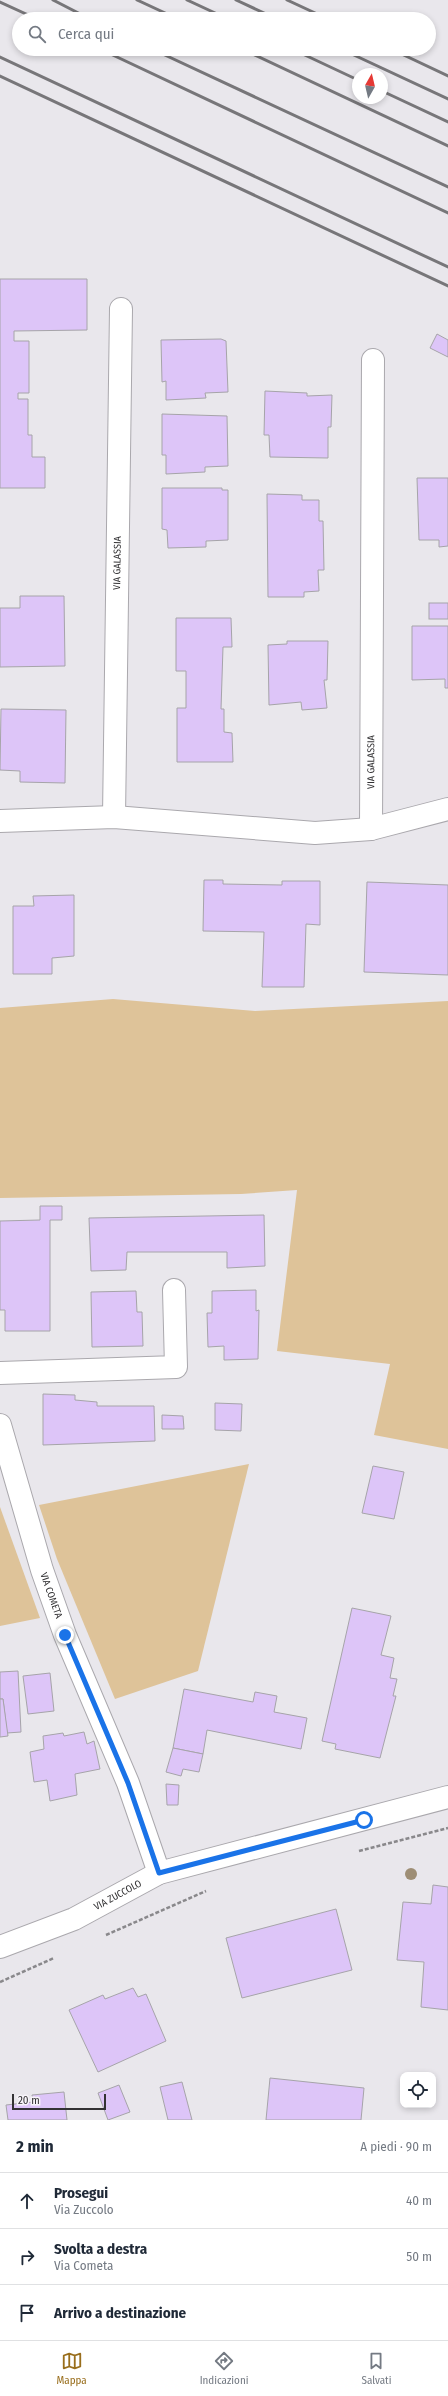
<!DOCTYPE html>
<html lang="it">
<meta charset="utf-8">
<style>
body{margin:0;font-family:"Fira Sans Condensed",sans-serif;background:#f2f2f3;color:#1f2937}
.controls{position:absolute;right:12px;bottom:12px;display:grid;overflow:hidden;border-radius:8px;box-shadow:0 2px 6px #0003}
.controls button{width:36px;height:36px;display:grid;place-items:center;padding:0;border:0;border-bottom:1px solid #e0e1e3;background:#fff;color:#1f2937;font:20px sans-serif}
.compass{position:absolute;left:352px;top:68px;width:36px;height:36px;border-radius:50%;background:#fff;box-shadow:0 2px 6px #0003;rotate:8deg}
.scale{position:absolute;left:12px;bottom:10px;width:94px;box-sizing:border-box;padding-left:4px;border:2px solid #333234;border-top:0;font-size:11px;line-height:14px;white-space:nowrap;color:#333234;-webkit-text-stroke:3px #f7f4f9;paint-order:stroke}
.stop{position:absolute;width:12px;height:12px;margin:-9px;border:3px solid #1a73e8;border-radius:50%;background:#fff}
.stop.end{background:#1a73e8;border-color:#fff;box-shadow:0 1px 4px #0008}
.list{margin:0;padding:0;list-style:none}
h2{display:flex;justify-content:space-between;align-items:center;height:52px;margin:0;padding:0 16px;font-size:17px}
h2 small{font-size:13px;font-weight:400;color:#747a83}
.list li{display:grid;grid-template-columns:26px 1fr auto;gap:12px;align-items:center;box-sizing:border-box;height:56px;padding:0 16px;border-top:1px solid #e0e1e3}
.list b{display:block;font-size:15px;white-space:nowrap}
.list p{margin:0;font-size:13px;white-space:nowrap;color:#747a83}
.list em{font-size:13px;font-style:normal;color:#747a83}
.icon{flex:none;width:22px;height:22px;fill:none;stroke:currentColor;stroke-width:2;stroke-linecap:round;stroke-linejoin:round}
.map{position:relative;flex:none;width:448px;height:2120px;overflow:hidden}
.search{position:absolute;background:#fff;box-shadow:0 2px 6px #0003;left:12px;right:12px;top:12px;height:44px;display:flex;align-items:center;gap:10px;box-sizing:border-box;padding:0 14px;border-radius:22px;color:#747a83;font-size:15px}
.sheet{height:220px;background:#fff}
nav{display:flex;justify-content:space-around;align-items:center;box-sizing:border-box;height:56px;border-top:1px solid #e0e1e3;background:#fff;font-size:11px;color:#747a83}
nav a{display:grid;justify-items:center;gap:2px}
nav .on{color:#996e1c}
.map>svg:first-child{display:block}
</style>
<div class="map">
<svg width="448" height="2120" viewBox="0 0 448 2120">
<rect width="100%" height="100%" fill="#e9e7ec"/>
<g fill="#dec399">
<polygon points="113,999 255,1011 448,1001 448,1449 374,1435 390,1364 277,1351 297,1190 241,1194 0,1198 0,1008"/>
<polygon points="249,1464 198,1671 115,1699 57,1559 39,1505"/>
<polygon points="0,1507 40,1618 0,1626"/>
</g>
<g fill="#ddc5f8" stroke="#a6a4a9">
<polygon points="0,279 87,279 87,330 14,331 14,341 29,341 29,393 18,393 18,399 28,399 28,435 32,435 32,457 45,457 45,488 0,488"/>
<polygon points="437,334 448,340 448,357 430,348"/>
<polygon points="221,339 226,341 228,392 205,393 206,398 166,400 166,381 162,382 161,340"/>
<polygon points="265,391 307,393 307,396 332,395 331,427 328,427 328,458 270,457 269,435 264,435"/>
<polygon points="162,414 227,416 228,466 205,467 205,472 166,474 166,455 162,455"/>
<polygon points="417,478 448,478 448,546 439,547 439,540 419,540"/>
<polygon points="162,488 222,488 222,490 228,490 228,540 206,541 206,547 168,548 167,530 162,529"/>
<polygon points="267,494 302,495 302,500 319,500 319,521 323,521 324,570 318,570 319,591 304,592 304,597 268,597"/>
<polygon points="20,596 64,596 65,666 0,667 0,608 20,608"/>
<rect x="429" y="603" width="19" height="16"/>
<polygon points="176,618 231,618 232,647 223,647 221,709 224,709 224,732 232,733 233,762 177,762 177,708 186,708 186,671 176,671"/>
<polygon points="412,626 448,626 448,688 445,688 445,679 412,680"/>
<polygon points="287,641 328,641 327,680 324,680 327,708 302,710 301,702 269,705 268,645 287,644"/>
<polygon points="1,709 66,710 65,783 20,782 20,771 0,770"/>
<polygon points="204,880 223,880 223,884 282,885 282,881 320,881 320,925 306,924 304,987 262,987 264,932 203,931"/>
<polygon points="367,882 448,885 448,975 364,972"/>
<polygon points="74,895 74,956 52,958 52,974 13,974 13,906 34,906 33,896"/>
<polygon points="40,1206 62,1206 62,1220 50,1220 50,1331 5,1331 5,1310 0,1310 0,1221 40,1220"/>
<polygon points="264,1215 265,1266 227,1268 227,1252 127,1252 126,1270 91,1271 89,1218"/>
<polygon points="256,1290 256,1311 259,1310 258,1359 224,1360 224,1346 208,1347 207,1313 212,1313 212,1291"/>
<polygon points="136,1291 137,1312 142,1312 143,1346 92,1347 91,1292"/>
<polygon points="43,1394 75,1395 75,1400 97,1402 97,1406 154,1406 155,1441 43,1445"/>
<polygon points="215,1403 242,1404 241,1431 215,1430"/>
<polygon points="162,1415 183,1416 184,1429 162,1429"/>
<polygon points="373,1466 404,1472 394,1519 362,1513"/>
<polygon points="352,1608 391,1616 381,1655 394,1658 390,1678 397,1679 393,1696 396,1696 380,1758 335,1749 336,1744 322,1741"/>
<polygon points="18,1671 21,1732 7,1733 3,1699 0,1699 0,1672"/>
<polygon points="50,1673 54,1711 28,1714 23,1676"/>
<polygon points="184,1689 253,1702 255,1692 277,1696 274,1712 307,1718 301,1749 207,1730 203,1754 173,1748"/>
<polygon points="0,1699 3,1699 8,1736 0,1737"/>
<polygon points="84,1732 87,1744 94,1741 100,1769 75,1774 77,1795 50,1801 47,1780 34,1782 30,1752 44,1749 43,1736 63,1733 64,1736"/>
<polygon points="173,1748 203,1754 199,1772 183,1769 181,1776 166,1772"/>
<polygon points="166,1784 179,1785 178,1805 167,1805"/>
<polygon points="433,1885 448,1887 448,2010 421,2007 424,1962 397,1960 403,1902 431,1904"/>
<polygon points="336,1909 352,1970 242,1998 226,1938"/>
<polygon points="133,1988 138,1997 146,1994 166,2041 98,2072 69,2010 103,1995 105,1999"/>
<polygon points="270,2078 364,2088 361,2120 266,2120"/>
<polygon points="182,2082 192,2120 168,2120 160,2087"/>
<polygon points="119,2085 130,2112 108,2120 98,2093"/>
<polygon points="64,2092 67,2120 8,2120 6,2105 33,2102 32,2095"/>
</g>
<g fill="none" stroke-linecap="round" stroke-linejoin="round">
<defs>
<g id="street">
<path id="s1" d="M114 817 121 309"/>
<polyline points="0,821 114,817 315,833 371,829 448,809"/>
<path id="s2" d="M371 829 373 360"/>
<polyline points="0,1373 176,1367 174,1290"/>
<path id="s3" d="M0 1425 42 1570 65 1635 128 1783 159 1873"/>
<path id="s4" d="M0 1947 74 1919 159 1873 448 1797"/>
</g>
</defs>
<use href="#street" stroke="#aaa8ad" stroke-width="24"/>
<g stroke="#89888b" stroke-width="2.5" stroke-dasharray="4 2" stroke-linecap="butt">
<polyline points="359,1851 448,1828"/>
<polyline points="106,1935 206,1891"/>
<polyline points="0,1982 54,1958"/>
</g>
<use href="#street" stroke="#fff" stroke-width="22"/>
<g stroke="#777679" stroke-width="3">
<polyline points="53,0 90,19"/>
<polyline points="137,0 178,19"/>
<polyline points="187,0 228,19"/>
<polyline points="236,0 277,19"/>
<polyline points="287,0 328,19"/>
<polyline points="0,2 37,19"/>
<polyline points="100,49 448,213"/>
<polyline points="152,49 448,187"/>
<polyline points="242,49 448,146"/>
<polyline points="292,49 358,80"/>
<polyline points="341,49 448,99"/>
<polyline points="391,49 448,76"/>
<polyline points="0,57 448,267"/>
<polyline points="0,76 448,286"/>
<polyline points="382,91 448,122"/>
</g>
</g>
<circle fill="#9e8e75" cx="411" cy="1874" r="6"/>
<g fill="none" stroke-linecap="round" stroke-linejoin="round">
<polyline stroke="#1a73e8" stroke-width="5" points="65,1635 128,1783 159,1873 364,1820"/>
</g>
<g text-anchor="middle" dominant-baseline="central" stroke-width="4" stroke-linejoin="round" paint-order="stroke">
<g font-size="10" fill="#333234" stroke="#f7f4f9">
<text stroke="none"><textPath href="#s1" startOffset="254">VIA GALASSIA</textPath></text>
<text stroke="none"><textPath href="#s2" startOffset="67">VIA GALASSIA</textPath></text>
<text stroke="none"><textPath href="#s3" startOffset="178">VIA COMETA</textPath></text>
<text stroke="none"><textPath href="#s4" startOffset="129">VIA ZUCCOLO</textPath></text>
</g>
</g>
</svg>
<div class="controls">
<button><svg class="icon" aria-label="locate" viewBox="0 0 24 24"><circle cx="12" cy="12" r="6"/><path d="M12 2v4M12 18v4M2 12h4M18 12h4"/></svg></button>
</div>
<svg class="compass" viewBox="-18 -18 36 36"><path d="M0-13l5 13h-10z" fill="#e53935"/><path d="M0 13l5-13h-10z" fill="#747a83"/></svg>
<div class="scale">20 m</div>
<div class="stop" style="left:364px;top:1820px"></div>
<div class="stop end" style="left:65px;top:1635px"></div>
<div class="search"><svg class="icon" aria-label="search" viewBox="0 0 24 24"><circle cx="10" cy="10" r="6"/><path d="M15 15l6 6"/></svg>Cerca qui</div>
</div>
<section class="sheet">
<h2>2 min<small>A piedi · 90 m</small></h2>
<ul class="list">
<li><svg class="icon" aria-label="ahead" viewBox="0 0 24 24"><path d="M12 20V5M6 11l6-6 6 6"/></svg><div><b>Prosegui</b><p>Via Zuccolo</p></div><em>40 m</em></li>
<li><svg class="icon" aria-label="right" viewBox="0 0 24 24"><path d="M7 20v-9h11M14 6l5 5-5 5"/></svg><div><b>Svolta a destra</b><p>Via Cometa</p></div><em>50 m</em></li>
<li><svg class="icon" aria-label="arrive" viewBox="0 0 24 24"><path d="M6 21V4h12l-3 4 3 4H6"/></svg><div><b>Arrivo a destinazione</b></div></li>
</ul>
</section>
<nav>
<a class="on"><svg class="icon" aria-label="map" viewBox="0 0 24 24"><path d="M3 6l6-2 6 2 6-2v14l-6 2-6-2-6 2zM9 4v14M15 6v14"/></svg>Mappa</a>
<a><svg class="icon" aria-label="directions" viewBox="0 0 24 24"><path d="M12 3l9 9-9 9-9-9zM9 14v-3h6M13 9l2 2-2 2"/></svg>Indicazioni</a>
<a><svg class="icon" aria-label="saved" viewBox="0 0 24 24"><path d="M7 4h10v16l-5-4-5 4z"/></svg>Salvati</a>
</nav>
